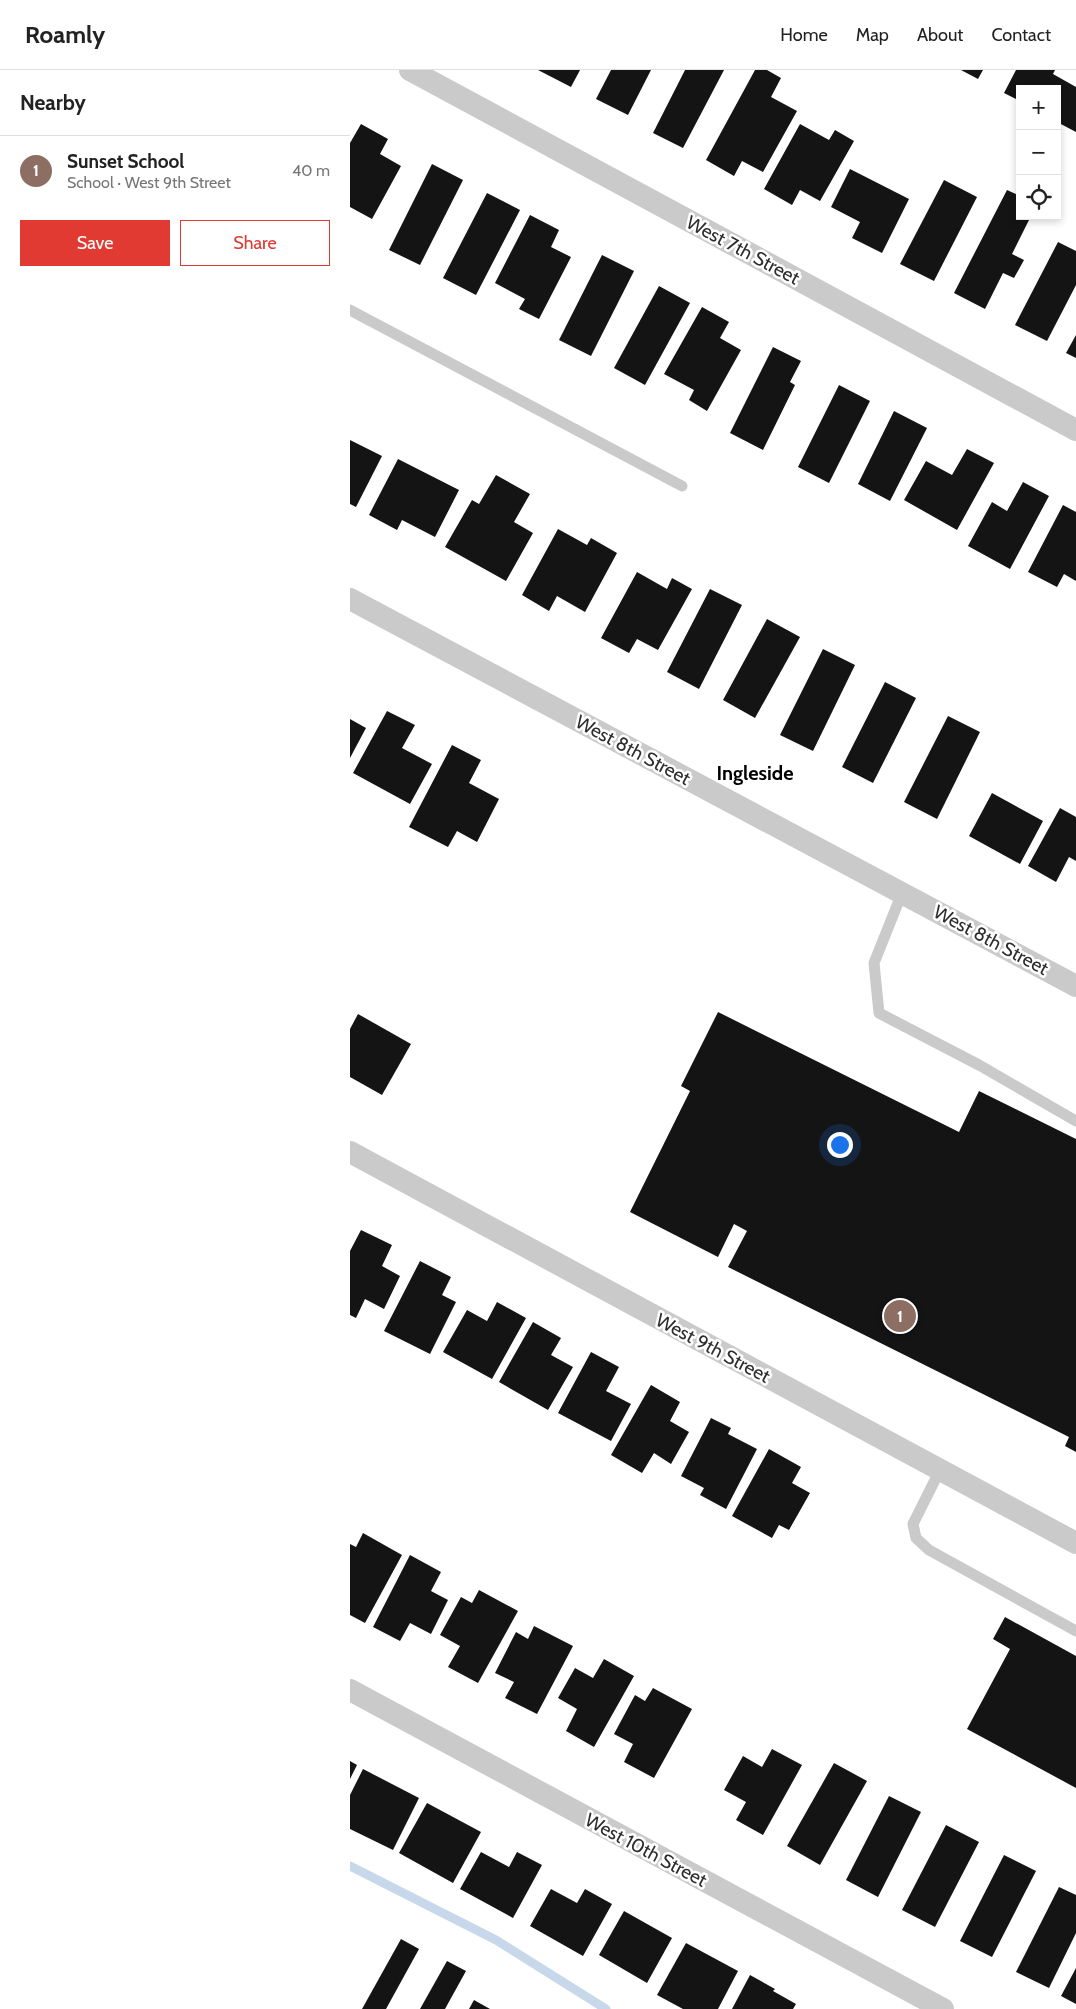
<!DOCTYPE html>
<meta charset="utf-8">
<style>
body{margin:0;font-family:Cabin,sans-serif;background:#f6f6f6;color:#222}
.controls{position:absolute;right:15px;top:15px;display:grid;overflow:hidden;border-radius:0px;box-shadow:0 2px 8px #0003}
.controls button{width:45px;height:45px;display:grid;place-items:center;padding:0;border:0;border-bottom:1px solid #e0e0e0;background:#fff;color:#222;font:25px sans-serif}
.you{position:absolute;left:489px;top:1074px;width:18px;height:18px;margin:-12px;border:4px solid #fff;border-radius:50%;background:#1a73e8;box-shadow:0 0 0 8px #1a73e833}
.badge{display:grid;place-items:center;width:32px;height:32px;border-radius:50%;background:#e03a32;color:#fff;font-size:16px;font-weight:700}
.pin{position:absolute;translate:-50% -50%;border:2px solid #fff;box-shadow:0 1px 5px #0006}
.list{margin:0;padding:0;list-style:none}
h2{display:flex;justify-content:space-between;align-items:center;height:65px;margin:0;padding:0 20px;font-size:21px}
h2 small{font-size:16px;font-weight:400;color:#767676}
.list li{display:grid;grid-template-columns:32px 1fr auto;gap:15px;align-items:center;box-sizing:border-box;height:70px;padding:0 20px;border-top:1px solid #e0e0e0}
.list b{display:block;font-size:19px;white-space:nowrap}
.list p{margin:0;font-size:16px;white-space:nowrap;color:#767676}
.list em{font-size:16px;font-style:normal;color:#767676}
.actions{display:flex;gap:10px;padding:15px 20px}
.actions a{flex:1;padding:11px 0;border:1px solid #e03a32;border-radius:0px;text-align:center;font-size:18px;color:#e03a32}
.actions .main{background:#e03a32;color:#fff}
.icon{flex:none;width:28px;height:28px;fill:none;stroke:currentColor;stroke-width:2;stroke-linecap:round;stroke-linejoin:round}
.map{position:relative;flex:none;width:726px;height:1939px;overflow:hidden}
header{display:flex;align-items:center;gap:30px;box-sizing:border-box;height:70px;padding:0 25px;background:#fff;border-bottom:1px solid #e0e0e0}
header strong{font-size:24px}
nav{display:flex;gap:28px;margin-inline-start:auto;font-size:18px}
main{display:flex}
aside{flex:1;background:#fff}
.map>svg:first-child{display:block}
</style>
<header>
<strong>Roamly</strong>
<nav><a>Home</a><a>Map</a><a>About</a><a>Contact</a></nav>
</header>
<main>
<aside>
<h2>Nearby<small></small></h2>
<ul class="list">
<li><span class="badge" style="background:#8d6e63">1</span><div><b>Sunset School</b><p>School · West 9th Street</p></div><em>40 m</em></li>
</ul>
<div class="actions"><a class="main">Save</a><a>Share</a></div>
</aside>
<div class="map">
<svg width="726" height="1939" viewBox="0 0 726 1939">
<rect width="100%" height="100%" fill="#fff"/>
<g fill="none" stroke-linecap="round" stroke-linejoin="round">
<polyline stroke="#c7d8ea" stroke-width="9" points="0,1796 146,1870 256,1939"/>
</g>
<g fill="#141414">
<polygon points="188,0 230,0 221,17"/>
<polygon points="261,0 301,0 278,45 246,29"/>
<polygon points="335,0 374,0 333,78 303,63"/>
<polygon points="405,0 417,0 431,8 421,27 447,41 413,102 392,91 384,106 356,90"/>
<polygon points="611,0 633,0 628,9"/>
<polygon points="666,0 705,0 703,4 726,17 726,62 707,52 707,19 670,19 670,31 654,23"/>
<polygon points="11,54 38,69 30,84 51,96 22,149 0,137 0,73"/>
<polygon points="450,54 479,70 485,60 504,71 470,131 450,120 442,135 414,119"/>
<polygon points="82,94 113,110 70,195 39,180"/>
<polygon points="500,99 559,129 532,183 502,168 510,152 481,137"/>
<polygon points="594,110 627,127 584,211 550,194"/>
<polygon points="657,120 670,126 670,146 681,146 662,184 674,190 664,208 653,203 635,239 604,223"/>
<polygon points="137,123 170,140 126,225 93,208"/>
<polygon points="180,145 209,160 201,177 221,187 189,249 169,239 175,229 145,213"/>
<polygon points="708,172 726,181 726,215 697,271 665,255"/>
<polygon points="252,185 284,201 241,286 209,270"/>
<polygon points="309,216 340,233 295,315 264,298"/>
<polygon points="352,237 379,252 370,268 391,280 357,341 339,330 344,320 314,304"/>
<polygon points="726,265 726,288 716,283"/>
<polygon points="423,277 451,291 440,312 445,315 413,380 380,363"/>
<polygon points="489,315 520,331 479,413 448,397"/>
<polygon points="544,341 577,358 540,431 508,414"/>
<polygon points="0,370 32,386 6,437 0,434"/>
<polygon points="617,379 644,393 607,460 554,430 576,391 602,405"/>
<polygon points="48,389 109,420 85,467 52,450 47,460 19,445"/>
<polygon points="146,405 180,424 164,452 183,463 156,511 95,477 122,430 129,434"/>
<polygon points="673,412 699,426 660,499 618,476 642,432 657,441"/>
<polygon points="713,435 726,442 726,511 714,504 707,517 678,502"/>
<polygon points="208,459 237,475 241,468 267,483 235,542 207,526 199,541 172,525"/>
<polygon points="287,502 317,519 322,508 342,519 308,580 287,569 279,583 251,568"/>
<polygon points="360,519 392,535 349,619 317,602"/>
<polygon points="417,549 450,567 405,648 373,630"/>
<polygon points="473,579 505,595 463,681 430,665"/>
<polygon points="535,612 566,628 523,713 492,697"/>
<polygon points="37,641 65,655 52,678 82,694 60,734 3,703"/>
<polygon points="598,646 630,662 587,749 554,732"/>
<polygon points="0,649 16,658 0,688"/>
<polygon points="102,675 131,690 119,713 149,729 127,772 107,761 98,777 59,757"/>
<polygon points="642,723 693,751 670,794 619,766"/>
<polygon points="710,738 726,747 726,791 719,787 706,812 678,796"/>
<polygon points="368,942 609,1062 629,1021 726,1069 726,1382 715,1376 719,1367 378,1197 397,1161 384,1154 368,1187 280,1142 340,1021 331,1016"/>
<polygon points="8,944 61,974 32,1025 0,1007 0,959"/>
<polygon points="11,1160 42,1175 32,1196 50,1206 34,1239 15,1229 6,1248 0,1245 0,1181"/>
<polygon points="70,1191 101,1207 92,1225 106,1232 80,1284 34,1261"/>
<polygon points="147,1232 176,1248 142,1309 93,1282 117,1240 137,1251"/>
<polygon points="183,1252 211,1268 201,1285 223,1297 198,1340 149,1312"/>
<polygon points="241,1282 269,1297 256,1321 281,1334 261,1371 208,1343"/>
<polygon points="301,1315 330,1332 320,1351 339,1362 321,1394 304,1383 292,1403 261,1385"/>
<polygon points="361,1348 381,1358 378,1364 407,1379 376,1439 350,1425 354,1418 331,1406"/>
<polygon points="419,1379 451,1397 442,1413 460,1423 439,1460 429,1455 422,1468 382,1446"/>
<polygon points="13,1463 52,1485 15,1553 0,1545 0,1474 6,1477"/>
<polygon points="60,1485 91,1502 81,1521 98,1530 81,1564 60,1553 50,1571 23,1557"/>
<polygon points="129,1520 168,1541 128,1613 98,1597 110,1576 90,1565 111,1527 122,1533"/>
<polygon points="655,1547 726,1586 726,1718 617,1659 660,1579 643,1569"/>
<polygon points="184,1556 223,1576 187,1644 155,1628 164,1612 145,1603 166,1562 178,1569"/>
<polygon points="254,1589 284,1606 244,1677 216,1661 227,1639 208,1628 225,1598 243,1608"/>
<polygon points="303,1618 342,1639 304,1708 274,1692 283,1674 264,1664 285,1625 295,1631"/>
<polygon points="422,1679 452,1695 413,1765 386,1750 396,1732 374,1720 393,1686 412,1697"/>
<polygon points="0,1691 7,1695 0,1709"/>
<polygon points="484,1693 517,1711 470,1795 437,1776"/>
<polygon points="13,1699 69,1728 43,1780 0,1759 0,1725"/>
<polygon points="539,1726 571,1742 528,1827 496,1810"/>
<polygon points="77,1733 131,1762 103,1813 49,1783"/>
<polygon points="596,1755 629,1772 585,1857 552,1840"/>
<polygon points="131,1782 159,1797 167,1782 192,1795 163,1848 110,1819"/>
<polygon points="654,1785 686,1801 642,1887 610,1871"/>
<polygon points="709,1817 726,1825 726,1863 699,1918 666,1902"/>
<polygon points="201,1819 227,1833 235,1819 262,1834 233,1886 180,1856"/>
<polygon points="274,1841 322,1868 297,1913 249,1885"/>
<polygon points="51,1869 69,1879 36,1939 12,1939"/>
<polygon points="336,1873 388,1901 368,1939 333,1939 307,1925"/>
<polygon points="97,1891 116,1901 95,1939 70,1939"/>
<polygon points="726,1898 726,1934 711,1926"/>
<polygon points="400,1905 425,1919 423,1921 446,1934 443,1939 382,1939"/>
<polygon points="124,1930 140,1939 119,1939"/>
</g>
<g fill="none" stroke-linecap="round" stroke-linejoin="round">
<g stroke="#cacaca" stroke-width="11">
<polyline points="0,240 332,416"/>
<polyline points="552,823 524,893 529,943 629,995 726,1051"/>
<polyline points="590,1400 563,1454 566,1468 579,1480 726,1561"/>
</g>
<g stroke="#cacaca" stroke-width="22">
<polyline points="60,0 726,360"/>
<polyline points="0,529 726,916"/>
<polyline points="0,1082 726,1473"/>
<polyline points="0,1620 593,1939"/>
</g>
</g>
<g text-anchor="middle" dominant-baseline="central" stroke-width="5" stroke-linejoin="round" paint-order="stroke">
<g font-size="19" fill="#2d2d2d" stroke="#fff">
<text transform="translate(393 180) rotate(28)">West 7th Street</text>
<text transform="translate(283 680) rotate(28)">West 8th Street</text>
<text transform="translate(641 870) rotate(28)">West 8th Street</text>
<text transform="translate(363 1278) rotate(28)">West 9th Street</text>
<text transform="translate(296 1780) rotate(28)">West 10th Street</text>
</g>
<g font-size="20" font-weight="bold" fill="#000" stroke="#fff">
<text x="405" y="703">Ingleside</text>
</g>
</g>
</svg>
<div class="controls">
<button>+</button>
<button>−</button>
<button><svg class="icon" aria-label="locate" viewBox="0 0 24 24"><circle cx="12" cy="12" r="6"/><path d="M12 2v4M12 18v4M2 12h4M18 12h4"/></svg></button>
</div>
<div class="you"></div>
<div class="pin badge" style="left:550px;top:1246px;background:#8d6e63">1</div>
</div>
</main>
